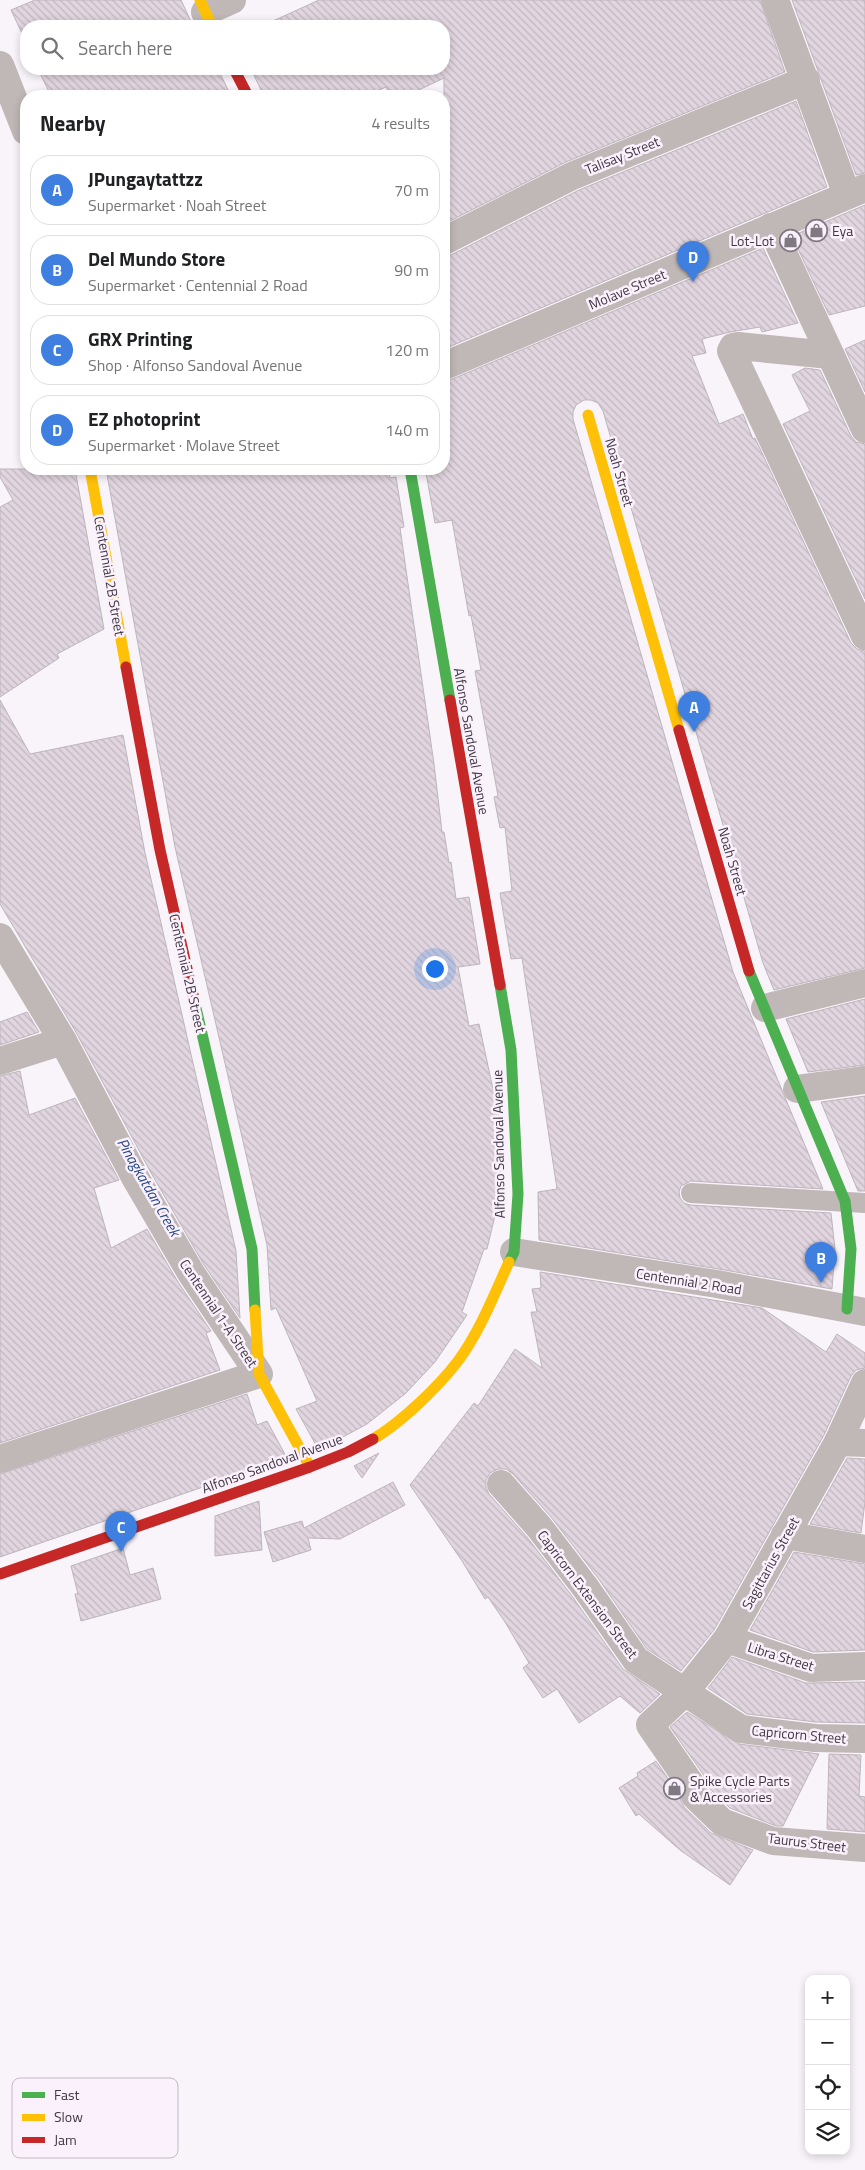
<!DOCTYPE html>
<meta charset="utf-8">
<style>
body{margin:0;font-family:"Titillium Web",sans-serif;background:#f2f2f2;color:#202124}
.controls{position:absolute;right:15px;bottom:15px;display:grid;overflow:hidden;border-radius:10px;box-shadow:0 2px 8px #0003}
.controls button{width:45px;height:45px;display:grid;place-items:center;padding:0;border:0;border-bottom:1px solid #e0e0e0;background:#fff;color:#202124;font:25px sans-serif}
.you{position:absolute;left:434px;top:968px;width:18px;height:18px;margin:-12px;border:4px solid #fff;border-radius:50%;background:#1a73e8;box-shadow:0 0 0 8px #1a73e833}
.badge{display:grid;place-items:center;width:32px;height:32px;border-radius:50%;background:#807982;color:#fff;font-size:16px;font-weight:700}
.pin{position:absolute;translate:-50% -41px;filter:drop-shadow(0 1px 2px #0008)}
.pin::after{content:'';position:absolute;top:26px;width:18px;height:15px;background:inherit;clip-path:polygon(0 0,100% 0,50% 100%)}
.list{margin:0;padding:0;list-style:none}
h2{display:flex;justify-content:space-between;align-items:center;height:65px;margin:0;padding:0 20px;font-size:21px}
h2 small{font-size:16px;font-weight:400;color:#757577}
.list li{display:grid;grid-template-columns:32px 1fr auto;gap:15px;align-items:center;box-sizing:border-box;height:70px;margin:0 10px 10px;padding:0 10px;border:1px solid #e0e0e0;border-radius:20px}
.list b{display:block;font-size:19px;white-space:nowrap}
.list p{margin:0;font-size:16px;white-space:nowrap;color:#757577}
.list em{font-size:16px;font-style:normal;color:#757577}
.icon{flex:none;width:28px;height:28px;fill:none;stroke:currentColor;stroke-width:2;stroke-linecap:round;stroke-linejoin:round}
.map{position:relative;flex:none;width:865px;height:2170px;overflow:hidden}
.search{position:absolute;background:#fff;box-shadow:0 2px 8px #0003;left:20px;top:20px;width:430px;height:55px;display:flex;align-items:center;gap:12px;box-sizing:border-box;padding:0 18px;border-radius:20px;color:#757577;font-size:19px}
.panel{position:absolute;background:#fff;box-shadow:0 2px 8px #0003;left:20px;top:90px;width:430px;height:385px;border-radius:20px}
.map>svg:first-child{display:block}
</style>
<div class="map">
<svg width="865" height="2170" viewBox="0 0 865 2170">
<defs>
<pattern id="building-back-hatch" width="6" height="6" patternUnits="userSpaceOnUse" patternTransform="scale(1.25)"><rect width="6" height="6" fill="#e1d5e0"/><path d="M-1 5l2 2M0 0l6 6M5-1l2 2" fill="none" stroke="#c2b7c1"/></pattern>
</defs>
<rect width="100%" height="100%" fill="#f9f4fa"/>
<g fill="url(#building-back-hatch)" stroke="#bcb5bc">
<polygon points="35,0 181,0 193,26 26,26 26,42 11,10"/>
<polygon points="319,0 760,0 785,72 566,162 444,224 444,78 406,96 391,96 386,87 365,96 264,96 251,69 444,69 444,26 262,26"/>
<polygon points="792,0 865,0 865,173 856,175"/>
<polygon points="38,69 218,69 231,96 51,96"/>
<polygon points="796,101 827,187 444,349 444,257 451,255 579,190"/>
<polygon points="865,205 865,306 829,315 792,236"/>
<polygon points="763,248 798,323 762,332 760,327 730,332 702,339 706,353 692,356 719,424 743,414 753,439 755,438 851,643 857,649 865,651 865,968 774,990 763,963 603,411 598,403 591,400 584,400 576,405 573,412 573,419 733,972 823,1189 691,1181 681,1186 679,1192 680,1198 684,1203 690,1205 831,1213 835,1249 832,1289 719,1269 539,1240 538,1192 557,1189 522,958 511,959 500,893 512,891 505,827 500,828 494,797 498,796 475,671 481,670 471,615 469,616 452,520 435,523 426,473 444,470 444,381 450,380"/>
<polygon points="865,340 865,392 845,349"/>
<polygon points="805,368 820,370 851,436 856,442 865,444 865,599 783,424 810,411 792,375"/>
<polygon points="0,469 75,469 104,629 57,654 59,658 0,697 0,507 13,500 0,477"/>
<polygon points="106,469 326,469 328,475 357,469 388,469 390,478 396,477 404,527 400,528 434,764 442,832 444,832 449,863 451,862 456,899 469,897 480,964 458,967 469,1026 479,1024 499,1117 502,1186 487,1249 484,1249 462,1312 467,1315 435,1362 406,1393 367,1424 341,1438 317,1447 296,1409 317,1401 276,1308 271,1310 267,1245 175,847"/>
<polygon points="0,700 30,754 123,735 145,853 236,1251 240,1318 204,1265 150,1171 77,1034 0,904"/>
<polygon points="865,999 865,1065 808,1072 786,1019"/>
<polygon points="27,1012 39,1032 0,1045 0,1022"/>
<polygon points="20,1071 29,1115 75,1098 119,1180 94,1188 111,1248 147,1229 178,1282 211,1331 206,1333 220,1370 0,1443 0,1076"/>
<polygon points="865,1096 865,1191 858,1191 821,1102"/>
<polygon points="540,1272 762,1308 826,1352 837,1334 865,1353 865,1368 856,1370 851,1376 824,1435 714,1630 681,1671 647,1649 598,1578 551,1517 513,1474 506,1469 498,1469 490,1473 486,1480 486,1487 489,1494 527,1537 572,1596 623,1669 660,1694 640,1713 620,1696 579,1723 557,1689 543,1698 523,1668 529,1663 505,1622 488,1597 485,1599 462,1561 410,1485 474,1403 478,1406 515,1349 542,1368 531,1312 537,1312 532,1289 541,1288"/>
<polygon points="247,1394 257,1425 267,1421 287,1458 0,1557 0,1474"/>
<polygon points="379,1453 362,1478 354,1466"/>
<polygon points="847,1458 865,1459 865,1502 861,1533 810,1524"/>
<polygon points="393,1482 405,1505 340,1539 308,1538 311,1550 273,1562 264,1532 302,1521 304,1528"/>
<polygon points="259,1501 262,1550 215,1556 215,1516"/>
<polygon points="123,1548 130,1575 153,1568 161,1599 81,1621 75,1594 78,1594 71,1566"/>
<polygon points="794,1552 865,1564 865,1650 813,1652 750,1630"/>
<polygon points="732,1657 806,1683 865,1682 865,1723 816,1722 747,1714 708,1688"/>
<polygon points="687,1712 739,1744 819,1754 783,1826 776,1826 730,1808 708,1787 703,1774 670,1727"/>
<polygon points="829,1754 861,1755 859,1796 865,1797 865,1832 827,1829"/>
<polygon points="656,1761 676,1790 684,1807 711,1833 753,1850 730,1885 680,1850 639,1814 636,1816 619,1788 638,1776 637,1773"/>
</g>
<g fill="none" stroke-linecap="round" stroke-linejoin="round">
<polyline stroke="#c0b7b7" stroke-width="20" points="691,1193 865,1203"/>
<g stroke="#c0b7b7" stroke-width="28">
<polyline points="775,0 847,195"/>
<polyline points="205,12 232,0"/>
<polyline points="0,65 26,131"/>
<polyline points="771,227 865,429"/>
<polyline points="444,241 572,176 806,80"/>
<polyline points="830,355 738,346 733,347 731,351 865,636"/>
<polyline points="444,366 865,188"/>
<polyline points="0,937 63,1041 136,1179 191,1273 259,1374 0,1459"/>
<polyline points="765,1008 865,983"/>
<polyline points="0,1061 63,1041"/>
<polyline points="797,1089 865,1080"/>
<polyline points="514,1252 717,1284 865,1312"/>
<polyline points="865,1383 838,1442 727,1639 684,1693 650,1725 690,1783 695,1796 722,1822 773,1841 865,1848"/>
<polyline points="838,1442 865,1443"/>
<polyline points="501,1484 539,1527 585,1587 636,1660 741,1729 815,1738 865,1739"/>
<polyline points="785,1535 865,1549"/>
<polyline points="727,1639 811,1668 865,1666"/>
</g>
<g stroke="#4caf50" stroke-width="11">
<polyline points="410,469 450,700"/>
<polyline points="749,971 845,1201 851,1249 847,1309"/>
<polyline points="500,985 511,1050 518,1194 514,1252 509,1262"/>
<polyline points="193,995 252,1249 255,1310"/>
</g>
<g stroke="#ffc107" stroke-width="11">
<polyline points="200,0 212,26"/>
<polyline points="588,415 679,730"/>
<polyline points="90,469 126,667"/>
<polyline points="255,1310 259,1374 310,1467"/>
<path d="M373 1439C401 1423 439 1386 458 1361 480 1331 494 1295 509 1262"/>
</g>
<g stroke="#c62828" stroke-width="11">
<polyline points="234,69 248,96"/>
<polyline points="126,667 160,850 193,995"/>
<polyline points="450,700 500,985"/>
<polyline points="679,730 749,971"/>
<polyline points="0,1574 310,1467 348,1452 373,1439"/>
</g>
</g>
<defs>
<symbol id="shop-ring" viewBox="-11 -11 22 22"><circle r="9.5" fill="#faf1fd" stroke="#807982" stroke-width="1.5"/><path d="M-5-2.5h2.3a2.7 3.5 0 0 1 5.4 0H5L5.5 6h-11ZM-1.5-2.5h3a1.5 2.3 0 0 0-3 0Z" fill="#807982"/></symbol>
</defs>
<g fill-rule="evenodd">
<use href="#shop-ring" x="804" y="218" width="25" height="25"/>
<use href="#shop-ring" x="778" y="228" width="25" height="25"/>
<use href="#shop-ring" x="662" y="1776" width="25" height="25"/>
</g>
<g text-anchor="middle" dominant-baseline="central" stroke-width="5" stroke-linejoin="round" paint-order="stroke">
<g font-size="14" fill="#3f3742" stroke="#faf1fd">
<text transform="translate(622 155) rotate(-22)">Talisay Street</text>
<text transform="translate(627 289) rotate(-23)">Molave Street</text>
<text transform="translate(620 472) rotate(74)">Noah Street</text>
<text transform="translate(110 576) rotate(80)">Centennial 2B Street</text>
<text transform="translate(472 741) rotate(80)">Alfonso Sandoval Avenue</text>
<text transform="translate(733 861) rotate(74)">Noah Street</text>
<text transform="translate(188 973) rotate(77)">Centennial 2B Street</text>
<text transform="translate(498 1144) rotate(-91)">Alfonso Sandoval Avenue</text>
<text transform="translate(689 1281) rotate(9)">Centennial 2 Road</text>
<text transform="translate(219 1313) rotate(56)">Centennial 1-A Street</text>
<text transform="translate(272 1463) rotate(-20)">Alfonso Sandoval Avenue</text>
<text transform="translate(770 1563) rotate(-61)">Sagittarius Street</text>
<text transform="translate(588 1594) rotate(53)">Capricorn Extension Street</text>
<text transform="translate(781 1656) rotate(17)">Libra Street</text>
<text transform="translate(799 1734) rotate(5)">Capricorn Street</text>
<text transform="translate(807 1842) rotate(7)">Taurus Street</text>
</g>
<g font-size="14" fill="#3f3742" stroke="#faf1fd" text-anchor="start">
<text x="832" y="230">Eya</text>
<text x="774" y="240" text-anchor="end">Lot-Lot</text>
<text x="690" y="1780">Spike Cycle Parts<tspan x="690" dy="16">&amp; Accessories</tspan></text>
</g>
<g font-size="15" font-style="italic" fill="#284886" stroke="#faf1fd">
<text transform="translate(149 1187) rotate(60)">Pinagkatdan Creek</text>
</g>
</g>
<rect x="12" y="2078" width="166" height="80" rx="8" fill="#faf1fd" stroke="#c2b9c5" stroke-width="1"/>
<rect x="22" y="2092" width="23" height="6" fill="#4caf50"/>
<rect x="22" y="2114" width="23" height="7" fill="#ffc107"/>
<rect x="22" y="2137" width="23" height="6" fill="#c62828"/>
<g font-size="14" fill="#3f3742">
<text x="54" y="2100">Fast</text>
<text x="54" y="2122">Slow</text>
<text x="54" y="2145">Jam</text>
</g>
</svg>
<div class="controls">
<button>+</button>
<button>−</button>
<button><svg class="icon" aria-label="locate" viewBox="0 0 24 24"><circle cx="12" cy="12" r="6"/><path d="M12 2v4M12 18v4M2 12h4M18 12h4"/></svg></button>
<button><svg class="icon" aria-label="layers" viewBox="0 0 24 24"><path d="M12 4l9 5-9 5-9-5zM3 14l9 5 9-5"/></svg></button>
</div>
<div class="you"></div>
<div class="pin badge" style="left:694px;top:732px;background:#3f7fe0">A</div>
<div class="pin badge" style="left:821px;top:1283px;background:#3f7fe0">B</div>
<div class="pin badge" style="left:121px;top:1552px;background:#3f7fe0">C</div>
<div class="pin badge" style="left:693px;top:282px;background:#3f7fe0">D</div>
<div class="search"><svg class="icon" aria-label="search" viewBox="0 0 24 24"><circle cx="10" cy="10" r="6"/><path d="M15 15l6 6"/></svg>Search here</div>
<section class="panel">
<h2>Nearby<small>4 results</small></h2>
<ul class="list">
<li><span class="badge" style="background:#3f7fe0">A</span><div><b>JPungaytattzz</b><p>Supermarket · Noah Street</p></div><em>70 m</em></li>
<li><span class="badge" style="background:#3f7fe0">B</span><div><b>Del Mundo Store</b><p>Supermarket · Centennial 2 Road</p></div><em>90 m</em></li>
<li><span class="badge" style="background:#3f7fe0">C</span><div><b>GRX Printing</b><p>Shop · Alfonso Sandoval Avenue</p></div><em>120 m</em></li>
<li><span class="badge" style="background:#3f7fe0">D</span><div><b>EZ photoprint</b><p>Supermarket · Molave Street</p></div><em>140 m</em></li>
</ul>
</section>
</div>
